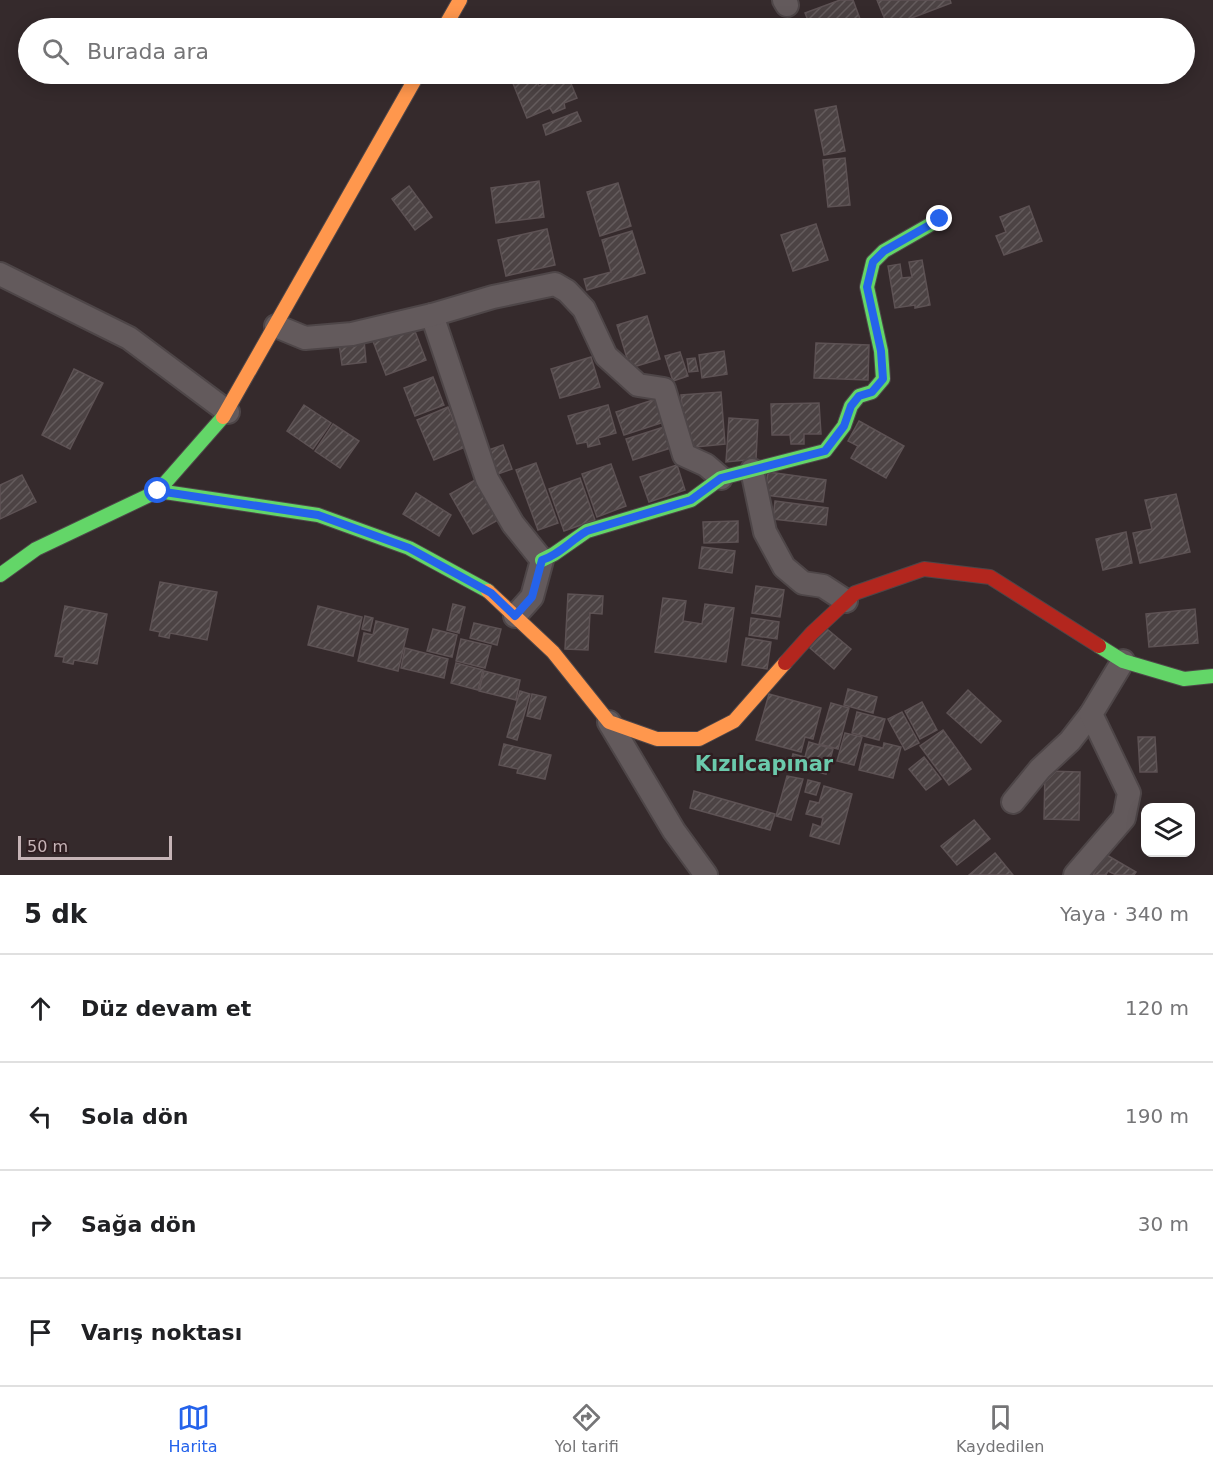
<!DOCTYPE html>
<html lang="tr">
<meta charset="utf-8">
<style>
body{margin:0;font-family:"DejaVu Sans",sans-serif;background:#f6f6f6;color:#202124}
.controls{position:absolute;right:18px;bottom:18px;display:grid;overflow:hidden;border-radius:12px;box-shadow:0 3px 15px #0003}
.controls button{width:54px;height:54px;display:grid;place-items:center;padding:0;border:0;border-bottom:2px solid #e0e0e0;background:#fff;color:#202124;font:30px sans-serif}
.scale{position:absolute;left:18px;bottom:15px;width:154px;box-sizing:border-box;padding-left:6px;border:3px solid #c6b4b7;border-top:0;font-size:16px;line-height:21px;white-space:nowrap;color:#c6b4b7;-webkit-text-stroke:4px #2f1e21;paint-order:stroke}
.stop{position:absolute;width:18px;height:18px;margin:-14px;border:4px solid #2563eb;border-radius:50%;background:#fff}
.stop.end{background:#2563eb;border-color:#fff;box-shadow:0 2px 6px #0008}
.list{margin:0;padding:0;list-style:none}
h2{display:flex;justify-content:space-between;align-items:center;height:78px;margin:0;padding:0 24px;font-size:26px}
h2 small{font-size:20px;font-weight:400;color:#757577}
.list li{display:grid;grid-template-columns:39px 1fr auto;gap:18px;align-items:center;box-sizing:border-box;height:108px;padding:0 24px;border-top:2px solid #e0e0e0}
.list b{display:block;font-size:22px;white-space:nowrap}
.list em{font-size:20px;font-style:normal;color:#757577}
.icon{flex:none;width:33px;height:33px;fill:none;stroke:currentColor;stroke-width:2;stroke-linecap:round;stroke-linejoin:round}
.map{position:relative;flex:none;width:1213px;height:875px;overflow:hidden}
.search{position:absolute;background:#fff;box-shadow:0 3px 15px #0003;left:18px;right:18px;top:18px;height:66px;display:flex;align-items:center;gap:15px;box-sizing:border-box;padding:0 21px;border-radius:33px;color:#757577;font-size:22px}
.sheet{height:510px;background:#fff}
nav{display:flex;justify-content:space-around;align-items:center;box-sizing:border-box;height:84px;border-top:2px solid #e0e0e0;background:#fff;font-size:16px;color:#757577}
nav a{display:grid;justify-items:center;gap:3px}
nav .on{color:#2563eb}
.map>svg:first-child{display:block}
</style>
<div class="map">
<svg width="1213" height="875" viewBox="0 0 1213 875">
<defs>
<pattern id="building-hatch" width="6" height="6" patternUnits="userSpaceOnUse" patternTransform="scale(1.5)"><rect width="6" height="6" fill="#4c4344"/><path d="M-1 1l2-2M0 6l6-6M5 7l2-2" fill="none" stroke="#645c5d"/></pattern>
</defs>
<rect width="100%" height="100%" fill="#352a2c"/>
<g fill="url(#building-hatch)" stroke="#5d5254" stroke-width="1.5">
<polygon points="840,0 853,0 863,27 858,28 811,28 805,13"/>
<polygon points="877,0 950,0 951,3 888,27"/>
<polygon points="531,74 534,74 539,86 549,82 545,74 567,74 577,98 564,103 565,108 553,113 550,108 527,118 512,81"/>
<polygon points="836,106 845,151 824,155 815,110"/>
<polygon points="577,112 581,121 546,135 543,125"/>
<polygon points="845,158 850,205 828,207 823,160"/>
<polygon points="539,181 544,217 496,223 491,188"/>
<polygon points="618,183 631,226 600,236 587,192"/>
<polygon points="409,186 432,217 415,230 392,199"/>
<polygon points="1029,206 1042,241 1004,255 996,236 1006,232 1000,217"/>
<polygon points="816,224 828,260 793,271 781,235"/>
<polygon points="547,229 555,265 506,276 498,240"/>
<polygon points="632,231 645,273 587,290 584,279 611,272 602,240"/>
<polygon points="922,260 930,305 915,308 915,305 895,308 888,266 900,264 902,278 912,277 909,262"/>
<polygon points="647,316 660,359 630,368 617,325"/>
<polygon points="411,321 426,360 386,375 371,336"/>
<polygon points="364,340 366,362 342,365 339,343"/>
<polygon points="816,343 869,345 868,380 814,378"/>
<polygon points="724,351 727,374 702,378 699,355"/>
<polygon points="680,352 688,376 673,381 665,356"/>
<polygon points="591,357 600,387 560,398 551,369"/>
<polygon points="695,358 698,371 689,372 687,359"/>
<polygon points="74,369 103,383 70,449 42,435"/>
<polygon points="433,377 444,405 415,416 404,388"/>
<polygon points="721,392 725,444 686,448 681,395"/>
<polygon points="656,399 664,422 624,435 616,412"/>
<polygon points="819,403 821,434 804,434 804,444 791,444 790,435 772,435 771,404"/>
<polygon points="304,405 331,423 313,449 287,431"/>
<polygon points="608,405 616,433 598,438 600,444 588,447 587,442 577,444 568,416"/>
<polygon points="448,407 465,447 434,460 417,420"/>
<polygon points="729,418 758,420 756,459 726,462"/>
<polygon points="859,421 904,446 886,478 851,458 858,446 848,441"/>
<polygon points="333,424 359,441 340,468 315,451"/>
<polygon points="667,426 674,447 633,460 626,439"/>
<polygon points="503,445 512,469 492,476 483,452"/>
<polygon points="536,463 558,523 538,530 516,470"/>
<polygon points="611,464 626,506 597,517 582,474"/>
<polygon points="677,465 685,490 649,502 640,477"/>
<polygon points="768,472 826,480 823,502 765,495"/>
<polygon points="22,475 36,502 0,519 0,485"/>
<polygon points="580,478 595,520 564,531 549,489"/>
<polygon points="475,480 498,520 473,534 450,494"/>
<polygon points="416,493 451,515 439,536 403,514"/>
<polygon points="1176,494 1190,552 1140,563 1133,533 1152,529 1145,500"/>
<polygon points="775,501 828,508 826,525 773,519"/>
<polygon points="738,521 738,542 704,543 703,522"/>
<polygon points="1126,532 1132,563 1103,570 1096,539"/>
<polygon points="702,547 735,551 732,573 699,568"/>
<polygon points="160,582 217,592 207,640 170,633 169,638 159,636 160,632 150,630"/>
<polygon points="756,586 784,590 780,617 752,613"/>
<polygon points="568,594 603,596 602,614 590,613 588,650 565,649"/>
<polygon points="663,598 686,601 683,621 702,624 705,604 734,608 726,662 655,652"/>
<polygon points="453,604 465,607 459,633 447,630"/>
<polygon points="65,606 107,614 97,664 74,660 73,664 63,662 64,657 55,656"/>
<polygon points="318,606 362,617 353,656 308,645"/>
<polygon points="1195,609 1198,643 1149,647 1146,614"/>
<polygon points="365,616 373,618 370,631 362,629"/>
<polygon points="751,618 779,622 777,639 749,635"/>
<polygon points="376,621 408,629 398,671 358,661 364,633 373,635"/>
<polygon points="474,623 501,629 497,645 470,638"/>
<polygon points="433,629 457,635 452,657 427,651"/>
<polygon points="827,629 851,649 834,669 810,648"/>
<polygon points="746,638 771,642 767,669 742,665"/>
<polygon points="461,639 491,646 485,668 456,661"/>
<polygon points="405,648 448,659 444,678 401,668"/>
<polygon points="456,663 483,670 478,690 451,683"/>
<polygon points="484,671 520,680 516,700 479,691"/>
<polygon points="848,689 877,697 873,713 844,705"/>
<polygon points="968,690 1001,721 981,743 947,713"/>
<polygon points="520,691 530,694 517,740 507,737"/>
<polygon points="532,694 546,697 540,719 527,716"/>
<polygon points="769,694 821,708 813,739 805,737 801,752 756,740"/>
<polygon points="922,702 937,730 920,739 905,711"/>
<polygon points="831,703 849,708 838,749 819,744"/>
<polygon points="857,712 885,719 879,740 852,733"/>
<polygon points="902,712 919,743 905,750 888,719"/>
<polygon points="943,730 971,769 949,785 920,746"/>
<polygon points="845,733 862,737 854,765 837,761"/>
<polygon points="1138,737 1155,737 1157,772 1140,772"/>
<polygon points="809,742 833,749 826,774 790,765 793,754 805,757"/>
<polygon points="884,743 901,747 893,778 859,770 865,744 883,748"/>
<polygon points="504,744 551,755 545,779 517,773 518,769 499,765"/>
<polygon points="924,757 941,779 926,790 909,769"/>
<polygon points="1045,771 1080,772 1079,820 1044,819"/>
<polygon points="787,776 803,779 791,820 776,816"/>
<polygon points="808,780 820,783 816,795 805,792"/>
<polygon points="824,786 852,794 839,844 810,836 813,824 821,827 823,818 806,814 810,801 819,803"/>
<polygon points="694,791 775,814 770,830 690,808"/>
<polygon points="974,820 990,839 957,865 941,846"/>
<polygon points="995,853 1013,875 969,875"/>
<polygon points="1105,854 1136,872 1134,875 1116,875 1108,871 1106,875 1093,875"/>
</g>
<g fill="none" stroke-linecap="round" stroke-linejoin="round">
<defs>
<g id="street">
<polyline points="784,0 787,5"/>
<polyline points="0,274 129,338 228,412"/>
<polyline points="432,315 487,479 513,524 542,560 532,597 515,616"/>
<polyline points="276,326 305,338 352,334 432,315 493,297 555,284 567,291 584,309 606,356 638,385 664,389 684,455 706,465 721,478"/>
<polyline points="752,470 765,532 784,567 803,583 823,586 846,601"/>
<polyline points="609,722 674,831 706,875"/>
<polyline points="1013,802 1040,769 1070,741 1091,714"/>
<polyline points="1075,875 1124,818 1129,793 1091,714 1123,661"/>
</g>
<g id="fast">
<polyline points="158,491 318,515 409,548 488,591"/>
<polyline points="542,560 554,554 587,531 691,500 721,478 825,451 844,426 851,406 859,396 872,392 883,379 881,351 867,287 873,262 884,251 940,219"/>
<polyline points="0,575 36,549 158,491 223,417"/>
<polyline points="1099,646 1123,661 1184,679 1213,676"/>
</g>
<g id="slow">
<polyline points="444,28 460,0"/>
<polyline points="223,417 418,74"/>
<polyline points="488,591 553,652 609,722 657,739 699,739 734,721 785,663"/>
</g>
<polyline id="jam" points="785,663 812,633 855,593 924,569 990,577 1099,646"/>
</defs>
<use href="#street" stroke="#4e4648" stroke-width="26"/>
<use href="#fast" stroke="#4e4648" stroke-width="16"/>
<use href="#slow" stroke="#4e4648" stroke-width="16"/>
<use href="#jam" stroke="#4e4648" stroke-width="16"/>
<use href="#street" stroke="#635a5c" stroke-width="22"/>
<use href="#fast" stroke="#63d668" stroke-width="14"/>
<use href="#slow" stroke="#ff974d" stroke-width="14"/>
<use href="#jam" stroke="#b3261e" stroke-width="14"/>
</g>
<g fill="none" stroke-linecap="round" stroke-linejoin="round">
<path stroke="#2563eb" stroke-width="8" d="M158 491 318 515 409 548 491 593 515 616 532 597 542 560C559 555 571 540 587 531L691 500 721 478 825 451 844 426 851 406 859 396 872 392 883 379 881 351 867 287 873 262 884 251 940 219"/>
</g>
<g text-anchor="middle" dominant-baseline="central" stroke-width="4.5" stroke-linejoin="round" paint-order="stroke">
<g font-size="21" font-weight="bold" fill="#6bcaac" stroke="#2f1e21">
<text x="764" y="764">Kızılcapınar</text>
</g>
</g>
</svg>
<div class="controls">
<button><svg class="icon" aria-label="layers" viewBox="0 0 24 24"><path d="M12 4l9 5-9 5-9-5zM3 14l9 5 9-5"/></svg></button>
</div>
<div class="scale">50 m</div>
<div class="stop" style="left:158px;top:491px"></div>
<div class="stop end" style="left:940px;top:219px"></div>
<div class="search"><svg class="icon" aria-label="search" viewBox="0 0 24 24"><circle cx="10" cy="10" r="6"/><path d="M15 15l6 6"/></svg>Burada ara</div>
</div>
<section class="sheet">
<h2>5 dk<small>Yaya · 340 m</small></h2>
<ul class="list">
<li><svg class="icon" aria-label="ahead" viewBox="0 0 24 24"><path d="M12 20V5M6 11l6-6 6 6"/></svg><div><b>Düz devam et</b></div><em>120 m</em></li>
<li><svg class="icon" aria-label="left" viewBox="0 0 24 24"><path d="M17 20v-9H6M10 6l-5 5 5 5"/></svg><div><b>Sola dön</b></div><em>190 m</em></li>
<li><svg class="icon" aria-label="right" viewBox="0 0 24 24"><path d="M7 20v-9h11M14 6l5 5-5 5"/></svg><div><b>Sağa dön</b></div><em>30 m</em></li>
<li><svg class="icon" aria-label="arrive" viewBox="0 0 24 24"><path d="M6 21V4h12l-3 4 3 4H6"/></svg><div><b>Varış noktası</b></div></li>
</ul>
</section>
<nav>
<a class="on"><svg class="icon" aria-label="map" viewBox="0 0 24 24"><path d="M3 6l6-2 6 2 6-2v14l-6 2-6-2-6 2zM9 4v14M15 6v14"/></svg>Harita</a>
<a><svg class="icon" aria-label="directions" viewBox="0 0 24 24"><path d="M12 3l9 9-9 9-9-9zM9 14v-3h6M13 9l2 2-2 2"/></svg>Yol tarifi</a>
<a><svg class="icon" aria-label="saved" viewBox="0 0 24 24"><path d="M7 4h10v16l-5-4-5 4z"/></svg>Kaydedilen</a>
</nav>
